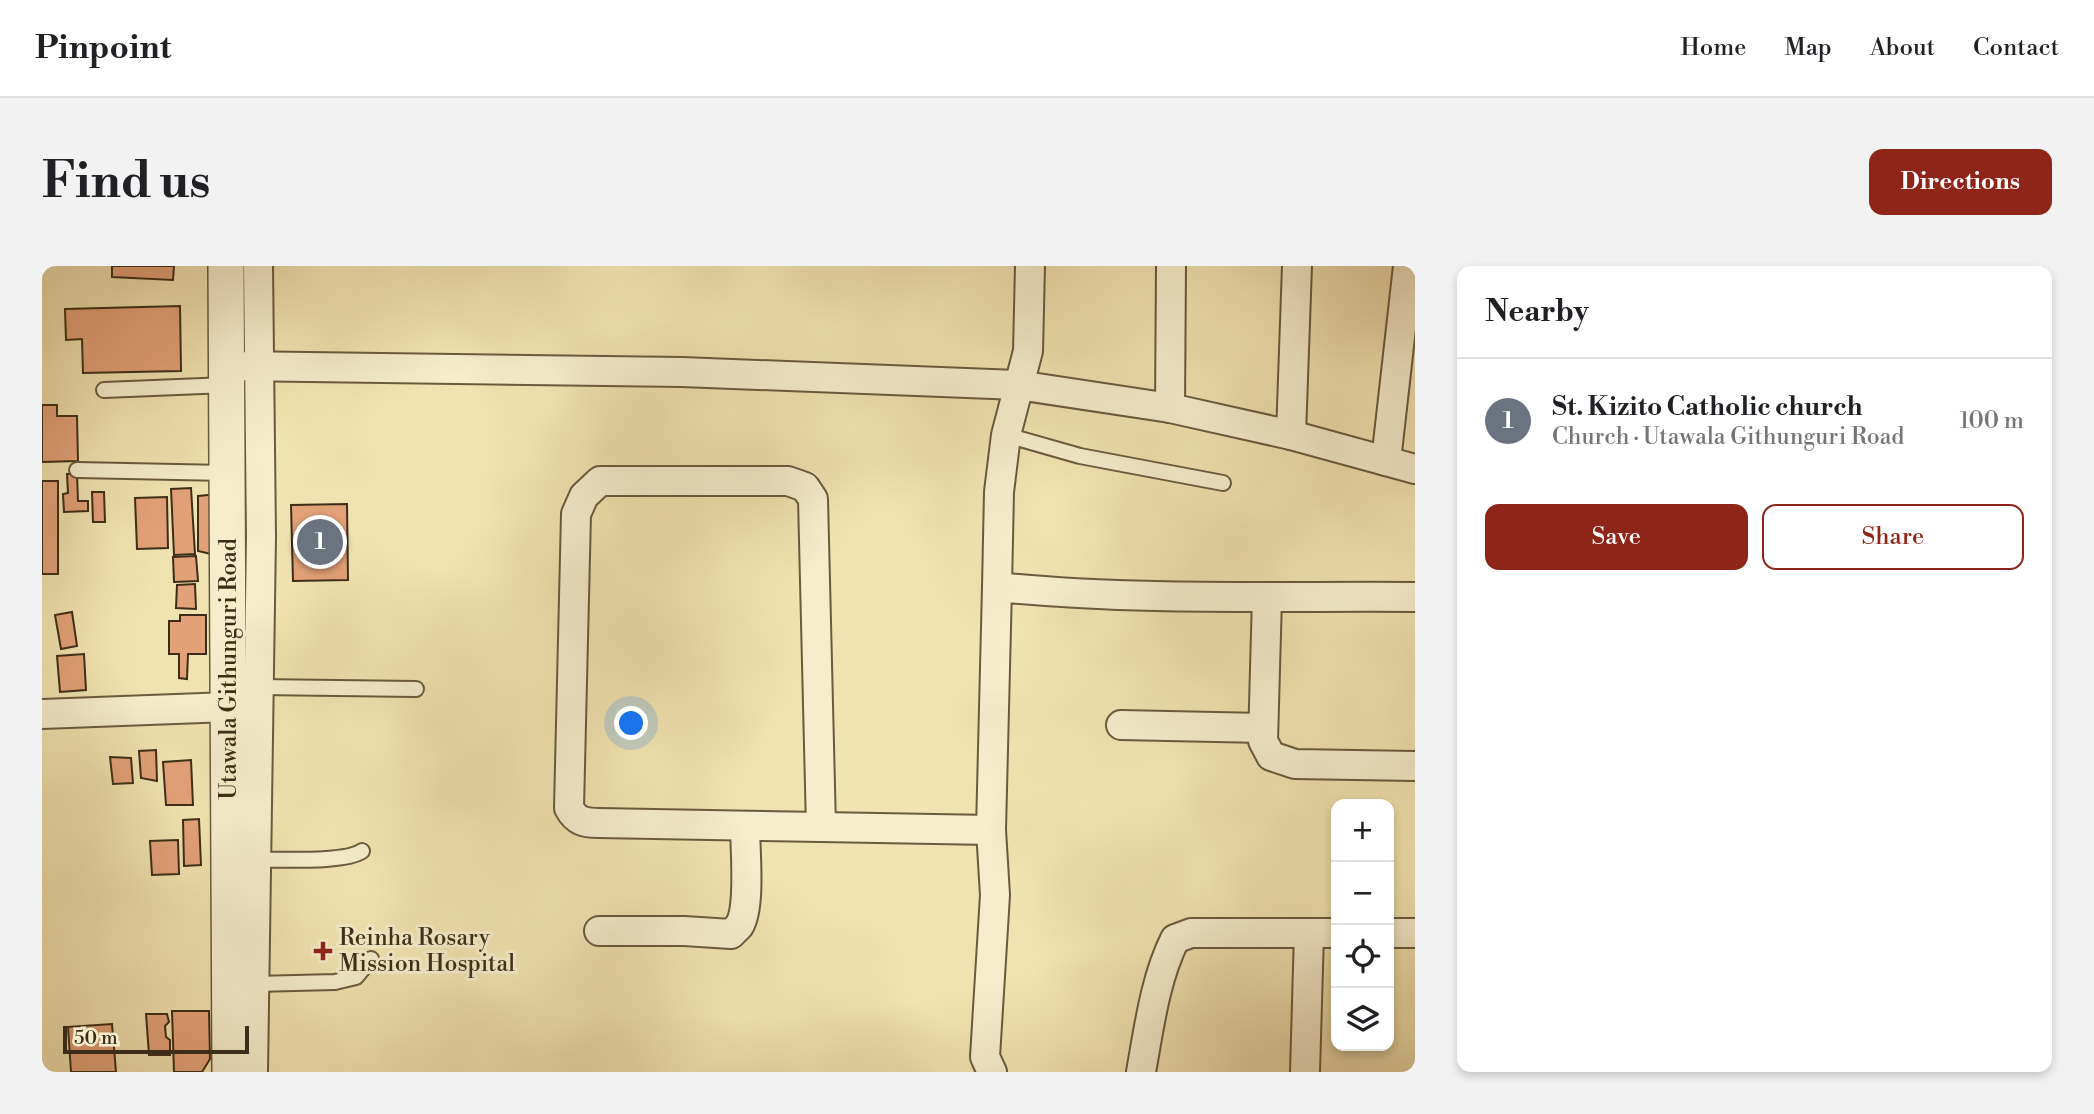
<!DOCTYPE html>
<meta charset="utf-8">
<style>
body{margin:0;font-family:"Libre Bodoni",serif;background:#f2f2f2;color:#202124}
.controls{position:absolute;right:21px;bottom:21px;display:grid;overflow:hidden;border-radius:14px;box-shadow:0 4px 10px #0003}
.controls button{width:63px;height:63px;display:grid;place-items:center;padding:0;border:0;border-bottom:2px solid #e0e0e0;background:#fff;color:#202124;font:35px sans-serif}
.scale{position:absolute;left:21px;bottom:18px;width:186px;box-sizing:border-box;padding-left:7px;border:4px solid #3d2d18;border-top:0;font-size:19px;line-height:24px;white-space:nowrap;color:#3d2d18;-webkit-text-stroke:5px #f6edcc;paint-order:stroke}
.you{position:absolute;left:590px;top:458px;width:24px;height:24px;margin:-18px;border:5px solid #fff;border-radius:50%;background:#1a73e8;box-shadow:0 0 0 10px #1a73e833}
.badge{display:grid;place-items:center;width:46px;height:46px;border-radius:50%;background:#8f2418;color:#fff;font-size:23px;font-weight:700}
.pin{position:absolute;translate:-50% -50%;border:4px solid #fff;box-shadow:0 2px 7px #0006}
.list{margin:0;padding:0;list-style:none}
h2{display:flex;justify-content:space-between;align-items:center;height:91px;margin:0;padding:0 28px;font-size:30px}
h2 small{font-size:23px;font-weight:400;color:#757577}
.list li{display:grid;grid-template-columns:46px 1fr auto;gap:21px;align-items:center;box-sizing:border-box;height:126px;padding:0 28px;border-top:2px solid #e0e0e0}
.list b{display:block;font-size:26px;white-space:nowrap}
.list p{margin:0;font-size:23px;white-space:nowrap;color:#757577}
.list em{font-size:23px;font-style:normal;color:#757577}
.actions{display:flex;gap:14px;padding:21px 28px}
.actions a{flex:1;padding:16px 0;border:2px solid #8f2418;border-radius:14px;text-align:center;font-size:24px;color:#8f2418}
.actions .main{background:#8f2418;color:#fff}
.icon{flex:none;width:38px;height:38px;fill:none;stroke:currentColor;stroke-width:2;stroke-linecap:round;stroke-linejoin:round}
.map{position:relative;flex:none;width:1373px;height:806px;overflow:hidden;border-radius:14px}
header{display:flex;align-items:center;gap:42px;box-sizing:border-box;height:98px;padding:0 35px;background:#fff;border-bottom:2px solid #e0e0e0}
header strong{font-size:33px}
nav{display:flex;gap:38px;margin-inline-start:auto;font-size:24px}
.intro{display:flex;align-items:center;justify-content:space-between;box-sizing:border-box;height:168px;padding:0 42px}
h1{margin:0;font-size:49px}
.button{padding:18px 32px;border-radius:14px;background:#8f2418;color:#fff;font-size:24px;font-weight:700}
main{display:flex;gap:42px;padding:0 42px}
aside{flex:1;background:#fff;border-radius:14px;box-shadow:0 4px 10px #0003}
.map>svg:first-child{display:block}
</style>
<header>
<strong>Pinpoint</strong>
<nav><a>Home</a><a>Map</a><a>About</a><a>Contact</a></nav>
</header>
<div class="intro"><h1>Find us</h1><a class="button">Directions</a></div>
<main>
<div class="map">
<svg width="1373" height="806" viewBox="0 0 1373 806">
<rect width="100%" height="100%" fill="#f1e3b1"/>
<filter id="stains"><feTurbulence type="fractalNoise" baseFrequency=".00286" numOctaves="4"/><feColorMatrix values="0 0 0 0 .2 0 0 0 0 .09 0 0 0 0 .02 0 0 0 .5 -.17"/></filter>
<radialGradient id="worn" r=".72"><stop offset=".6" stop-color="#630" stop-opacity="0"/><stop offset="1" stop-color="#630" stop-opacity=".3"/></radialGradient>
<g fill="#e3a178" stroke="#3d2d18" stroke-width="2">
<polygon points="70,0 132,0 131,14 70,11"/>
<polygon points="138,40 139,105 41,107 40,73 24,74 23,43"/>
<polygon points="0,139 15,139 15,150 35,150 36,195 0,196"/>
<polygon points="25,208 35,208 36,235 46,235 46,245 22,246 21,228 26,227"/>
<rect x="0" y="215" width="16" height="93"/>
<polygon points="149,222 153,288 132,289 129,223"/>
<polygon points="50,226 62,226 63,256 51,256"/>
<polygon points="177,228 173,289 156,285 156,230"/>
<polygon points="125,231 126,282 95,283 93,232"/>
<polygon points="305,238 306,314 251,315 249,239"/>
<polygon points="154,290 156,315 132,316 131,291"/>
<polygon points="153,318 154,343 134,342 135,319"/>
<polygon points="30,346 35,380 19,383 13,349"/>
<polygon points="138,349 164,349 164,388 146,388 145,413 137,412 137,388 127,388 127,355 138,355"/>
<polygon points="42,388 44,424 18,426 15,390"/>
<polygon points="114,484 115,515 99,512 97,485"/>
<polygon points="68,491 89,492 91,517 71,518"/>
<polygon points="149,494 151,539 124,539 121,496"/>
<polygon points="157,553 159,599 142,600 141,554"/>
<polygon points="136,574 137,608 110,609 108,575"/>
<polygon points="130,745 167,745 168,793 160,806 132,806"/>
<polygon points="104,748 125,748 127,756 123,760 124,771 128,774 128,789 107,789"/>
<polygon points="70,758 74,806 29,806 26,761"/>
</g>
<g fill="none" stroke-linecap="round" stroke-linejoin="round">
<defs>
<g id="service">
<polyline points="62,124 185,119"/>
<polyline points="964,169 1038,190 1181,217"/>
<polyline points="35,204 184,207"/>
<polyline points="217,421 374,423"/>
<path d="M215 594C238 593 303 597 320 585"/>
<polyline points="213,718 293,716 314,711 329,693"/>
</g>
<g id="minor">
<polyline points="185,100 640,106 976,119 1128,142 1249,169 1373,203"/>
<polyline points="1128,142 1129,0"/>
<polyline points="1249,169 1255,0"/>
<polyline points="1344,195 1366,0"/>
<path d="M558 215H746L763 221 771 233 779 561 557 557C542 557 534 555 527 542L534 248 542 230Z"/>
<polyline points="955,321 957,226 964,169 986,85 988,0"/>
<polyline points="1225,331 1221,475 1229,490 1253,498 1373,500"/>
<polyline points="0,448 187,441"/>
<polyline points="1079,459 1221,462"/>
<polyline points="779,561 949,564"/>
<path d="M557 665H642L689 668C690 667 696 661 697 660 709 642 703 583 703 560"/>
<polyline points="1347,667 1373,667"/>
<polyline points="211,806 219,270 216,0"/>
<path d="M950 806 943 791 953 629 949 564 955 321C1093 335 1234 330 1373 331"/>
<path d="M1099 806C1107 762 1113 713 1133 673L1149 667H1294"/>
<polyline points="1263,806 1267,667"/>
</g>
<polyline id="tertiary" points="184,0 188,806"/>
</defs>
<use href="#service" stroke="#6a5a3e" stroke-width="18"/>
<use href="#minor" stroke="#6a5a3e" stroke-width="32"/>
<use href="#tertiary" stroke="#6a5a3e" stroke-width="38"/>
<use href="#service" stroke="#f6edcc" stroke-width="14"/>
<use href="#minor" stroke="#f6edcc" stroke-width="28"/>
<use href="#tertiary" stroke="#f6edcc" stroke-width="35"/>
</g>
<path fill="#8f2418" stroke="#f6edcc" stroke-width="2.5" d="M277.5 674.5h7v7h7v7h-7v7h-7v-7h-7v-7h7z"/>
<g text-anchor="middle" dominant-baseline="central" stroke-width="6" stroke-linejoin="round" paint-order="stroke">
<g font-size="23" fill="#3d2d18" stroke="#f6edcc">
<text transform="translate(187 403) rotate(-90)">Utawala Githunguri Road</text>
</g>
<g font-size="23" fill="#3d2d18" stroke="#f6edcc" text-anchor="start">
<text x="297" y="672">Reinha Rosary<tspan x="297" dy="26">Mission Hospital</tspan></text>
</g>
</g>
<rect width="100%" height="100%" filter="url(#stains)"/>
<rect width="100%" height="100%" fill="url(#worn)"/>
</svg>
<div class="controls">
<button>+</button>
<button>−</button>
<button><svg class="icon" aria-label="locate" viewBox="0 0 24 24"><circle cx="12" cy="12" r="6"/><path d="M12 2v4M12 18v4M2 12h4M18 12h4"/></svg></button>
<button><svg class="icon" aria-label="layers" viewBox="0 0 24 24"><path d="M12 4l9 5-9 5-9-5zM3 14l9 5 9-5"/></svg></button>
</div>
<div class="scale">50 m</div>
<div class="you"></div>
<div class="pin badge" style="left:278px;top:276px;background:#6b7280">1</div>
</div>
<aside>
<h2>Nearby<small></small></h2>
<ul class="list">
<li><span class="badge" style="background:#6b7280">1</span><div><b>St. Kizito Catholic church</b><p>Church · Utawala Githunguri Road</p></div><em>100 m</em></li>
</ul>
<div class="actions"><a class="main">Save</a><a>Share</a></div>
</aside>
</main>
